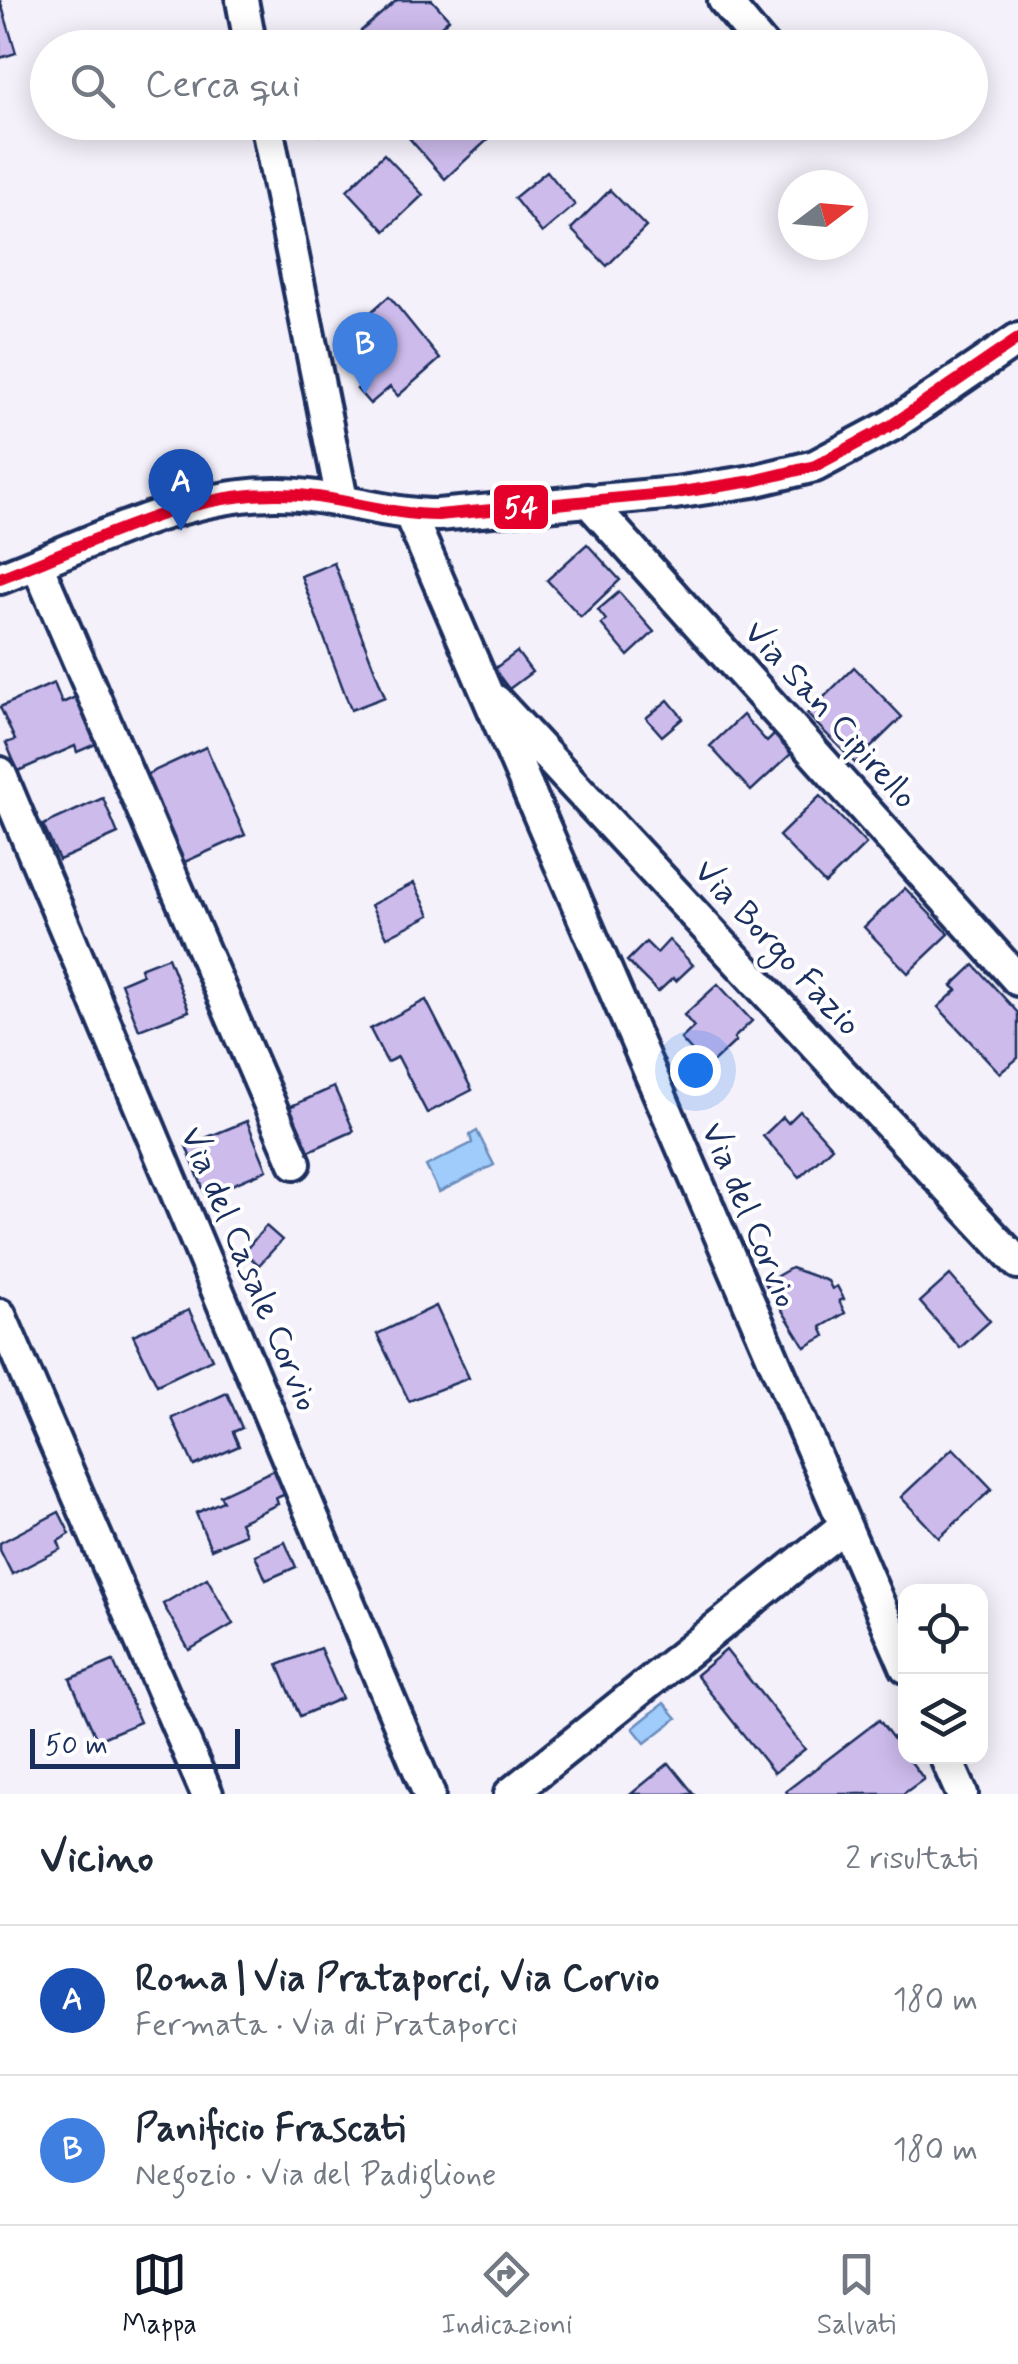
<!DOCTYPE html>
<html lang="it">
<meta charset="utf-8">
<style>
body{margin:0;font-family:Mynerve,sans-serif;background:#f6f6f7;color:#1f2937}
.controls{position:absolute;right:30px;bottom:30px;display:grid;overflow:hidden;border-radius:20px;box-shadow:0 5px 25px #0003}
.controls button{width:90px;height:90px;display:grid;place-items:center;padding:0;border:0;border-bottom:2px solid #e0e1e3;background:#fff;color:#1f2937;font:50px sans-serif}
.compass{position:absolute;left:778px;top:170px;width:90px;height:90px;border-radius:50%;background:#fff;box-shadow:0 5px 25px #0003;rotate:74deg}
.scale{position:absolute;left:30px;bottom:25px;width:210px;box-sizing:border-box;padding-left:10px;border:5px solid #1b2f5e;border-top:0;font-size:28px;line-height:35px;white-space:nowrap;color:#1b2f5e;-webkit-text-stroke:8px #fff;paint-order:stroke}
.you{position:absolute;left:695px;top:1070px;width:35px;height:35px;margin:-25px;border:8px solid #fff;border-radius:50%;background:#1a73e8;box-shadow:0 0 0 15px #1a73e833}
.badge{display:grid;place-items:center;width:65px;height:65px;border-radius:50%;background:#111827;color:#fff;font-size:32px;font-weight:700}
.pin{position:absolute;translate:-50% -82px;filter:drop-shadow(0 2px 5px #0008)}
.pin::after{content:'';position:absolute;top:52px;width:35px;height:30px;background:inherit;clip-path:polygon(0 0,100% 0,50% 100%)}
.list{margin:0;padding:0;list-style:none}
h2{display:flex;justify-content:space-between;align-items:center;height:130px;margin:0;padding:0 40px;font-size:42px}
h2 small{font-size:32px;font-weight:400;color:#747a83}
.list li{display:grid;grid-template-columns:65px 1fr auto;gap:30px;align-items:center;box-sizing:border-box;height:150px;padding:0 40px;border-top:2px solid #e0e1e3}
.list b{display:block;font-size:38px;white-space:nowrap}
.list p{margin:0;font-size:32px;white-space:nowrap;color:#747a83}
.list em{font-size:32px;font-style:normal;color:#747a83}
.icon{flex:none;width:55px;height:55px;fill:none;stroke:currentColor;stroke-width:2;stroke-linecap:round;stroke-linejoin:round}
.map{position:relative;flex:none;width:1018px;height:1794px;overflow:hidden}
.search{position:absolute;background:#fff;box-shadow:0 5px 25px #0003;left:30px;right:30px;top:30px;height:110px;display:flex;align-items:center;gap:25px;box-sizing:border-box;padding:0 35px;border-radius:55px;color:#747a83;font-size:38px}
.sheet{height:430px;background:#fff}
nav{display:flex;justify-content:space-around;align-items:center;box-sizing:border-box;height:140px;border-top:2px solid #e0e1e3;background:#fff;font-size:28px;color:#747a83}
nav a{display:grid;justify-items:center;gap:5px}
nav .on{color:#111827}
.map>svg:first-child{display:block}
</style>
<div class="map">
<svg width="1018" height="1794" viewBox="0 0 1018 1794">
<rect width="100%" height="100%" fill="#f5f1fb"/>
<filter id="ink" filterUnits="userSpaceOnUse"><feTurbulence type="fractalNoise" baseFrequency=".01" numOctaves="2"/><feDisplacementMap in="SourceGraphic" scale="20" xChannelSelector="R" yChannelSelector="G"/><feConvolveMatrix kernelMatrix="1 2 1 2 8 2 1 2 1" color-interpolation-filters="sRGB"/></filter>
<g filter="url(#ink)">
<g fill="#9fccfa" stroke="#6a8dbc" stroke-width="2.5">
<polygon points="477,1131 494,1165 439,1192 426,1166 472,1143 470,1135"/>
<polygon points="664,1703 677,1718 645,1743 633,1728"/>
</g>
<g fill="#cdbbec" stroke="#1b2f5e" stroke-width="2.5">
<polygon points="0,0 16,53 0,58"/>
<polygon points="397,0 432,0 449,19 417,48 375,48 361,31"/>
<polygon points="474,37 483,48 463,48"/>
<polygon points="310,122 336,122 321,135"/>
<polygon points="395,122 507,122 445,179"/>
<polygon points="384,154 423,195 385,231 347,190"/>
<polygon points="547,171 575,205 542,233 514,198"/>
<polygon points="610,190 646,227 607,266 571,229"/>
<polygon points="389,296 440,359 398,396 390,387 370,404 357,389 370,377 350,354 363,342 352,329"/>
<polygon points="587,544 620,580 581,617 547,580"/>
<polygon points="334,563 385,697 351,710 301,576"/>
<polygon points="619,592 654,632 628,656 601,624 606,620 598,610"/>
<polygon points="517,652 532,672 509,689 494,669"/>
<polygon points="854,667 902,717 855,763 807,714"/>
<polygon points="54,683 62,703 78,696 98,743 77,752 75,746 18,771 6,743 15,740 0,707"/>
<polygon points="668,700 683,718 662,736 646,718"/>
<polygon points="743,715 767,742 775,734 792,753 751,791 710,746"/>
<polygon points="206,747 245,835 180,864 141,777"/>
<polygon points="820,796 866,844 825,884 779,836"/>
<polygon points="103,798 118,834 59,860 43,825"/>
<polygon points="414,883 430,915 387,937 371,905"/>
<polygon points="905,888 949,934 908,973 864,927"/>
<polygon points="669,940 693,965 676,981 673,978 658,992 627,961 646,942 657,953"/>
<polygon points="168,957 189,1011 139,1030 121,983 142,974 140,968"/>
<polygon points="974,965 1018,1013 1018,1058 1000,1073 938,1007 957,990 952,986"/>
<polygon points="718,984 752,1021 734,1038 736,1041 707,1068 681,1039 694,1027 684,1015"/>
<polygon points="426,1000 472,1090 427,1113 398,1057 387,1062 370,1029"/>
<polygon points="334,1087 354,1131 298,1156 278,1112"/>
<polygon points="800,1111 832,1147 800,1177 763,1136 783,1117 788,1123"/>
<polygon points="247,1121 267,1170 206,1196 186,1146"/>
<polygon points="266,1226 282,1240 259,1265 244,1252"/>
<polygon points="791,1268 828,1281 832,1289 837,1286 844,1299 839,1301 845,1313 821,1327 825,1336 805,1347 765,1283"/>
<polygon points="950,1275 990,1321 960,1348 920,1302"/>
<polygon points="436,1306 469,1378 409,1401 377,1334"/>
<polygon points="189,1310 212,1359 157,1385 133,1335"/>
<polygon points="227,1393 242,1428 233,1432 239,1446 194,1466 172,1418"/>
<polygon points="953,1448 992,1489 939,1538 901,1497"/>
<polygon points="280,1467 291,1492 276,1498 278,1504 240,1522 245,1534 211,1549 196,1513 223,1501 220,1495"/>
<polygon points="59,1512 70,1534 58,1541 61,1549 12,1574 0,1550 0,1543"/>
<polygon points="285,1542 296,1567 266,1580 255,1555"/>
<polygon points="207,1578 233,1624 189,1650 163,1604"/>
<polygon points="320,1648 342,1698 300,1716 278,1665"/>
<polygon points="726,1650 805,1749 774,1773 696,1675"/>
<polygon points="113,1661 140,1722 97,1740 70,1679"/>
<polygon points="879,1720 924,1779 903,1794 788,1794 786,1791"/>
<polygon points="669,1763 694,1794 631,1794"/>
</g>
<g fill="none" stroke-linecap="round" stroke-linejoin="round">
<defs>
<g id="minor">
<polyline points="242,0 251,48"/>
<polyline points="724,0 764,48"/>
<polyline points="266,122 342,500"/>
<polyline points="587,500 1018,980"/>
<polyline points="410,515 906,1667"/>
<polyline points="37,564 295,1163"/>
<path d="M0 578C88 545 182 493 278 494 333 494 384 515 438 515L675 493 753 481 815 466 892 425 1018 339"/>
<polyline points="496,701 1018,1263"/>
<polyline points="0,773 429,1794"/>
<polyline points="0,1315 207,1794"/>
<polyline points="945,1756 962,1794"/>
<polyline points="510,1794 843,1527"/>
</g>
</defs>
<use href="#minor" stroke="#1b2f5e" stroke-width="38"/>
<use href="#minor" stroke="#fff" stroke-width="30"/>
<defs>
<path id="bus-1" d="M0 578C88 545 182 493 278 494 333 494 384 515 438 515L675 493 753 481 815 466 892 425 1018 339"/>
</defs>
<use href="#bus-1" stroke="#fff" stroke-width="20"/>
<use href="#bus-1" stroke="#e4002b" stroke-width="12"/>
</g>
</g>
<g text-anchor="middle" dominant-baseline="central" stroke-width="8" stroke-linejoin="round" paint-order="stroke">
<g font-size="35" fill="#1b2f5e" stroke="#fff">
<text transform="translate(830 715) rotate(48)">Via San Cipirello</text>
<text transform="translate(777 948) rotate(47)">Via Borgo Fazio</text>
<text transform="translate(749 1215) rotate(67)">Via del Corvio</text>
<text transform="translate(249 1269) rotate(67)">Via del Casale Corvio</text>
</g>
</g>
<rect stroke="#fff" stroke-width="4" x="492" y="483" width="58" height="48" rx="10" fill="#e4002b"/>
<g font-size="28" text-anchor="middle" font-weight="bold" fill="#fff">
<text x="521" y="517">54</text>
</g>
</svg>
<div class="controls">
<button><svg class="icon" aria-label="locate" viewBox="0 0 24 24"><circle cx="12" cy="12" r="6"/><path d="M12 2v4M12 18v4M2 12h4M18 12h4"/></svg></button>
<button><svg class="icon" aria-label="layers" viewBox="0 0 24 24"><path d="M12 4l9 5-9 5-9-5zM3 14l9 5 9-5"/></svg></button>
</div>
<svg class="compass" viewBox="-18 -18 36 36"><path d="M0-13l5 13h-10z" fill="#e53935"/><path d="M0 13l5-13h-10z" fill="#747a83"/></svg>
<div class="scale">50 m</div>
<div class="you"></div>
<div class="pin badge" style="left:181px;top:531px;background:#1a4fb4">A</div>
<div class="pin badge" style="left:365px;top:394px;background:#3f7fe0">B</div>
<div class="search"><svg class="icon" aria-label="search" viewBox="0 0 24 24"><circle cx="10" cy="10" r="6"/><path d="M15 15l6 6"/></svg>Cerca qui</div>
</div>
<section class="sheet">
<h2>Vicino<small>2 risultati</small></h2>
<ul class="list">
<li><span class="badge" style="background:#1a4fb4">A</span><div><b>Roma | Via Prataporci, Via Corvio</b><p>Fermata · Via di Prataporci</p></div><em>180 m</em></li>
<li><span class="badge" style="background:#3f7fe0">B</span><div><b>Panificio Frascati</b><p>Negozio · Via del Padiglione</p></div><em>180 m</em></li>
</ul>
</section>
<nav>
<a class="on"><svg class="icon" aria-label="map" viewBox="0 0 24 24"><path d="M3 6l6-2 6 2 6-2v14l-6 2-6-2-6 2zM9 4v14M15 6v14"/></svg>Mappa</a>
<a><svg class="icon" aria-label="directions" viewBox="0 0 24 24"><path d="M12 3l9 9-9 9-9-9zM9 14v-3h6M13 9l2 2-2 2"/></svg>Indicazioni</a>
<a><svg class="icon" aria-label="saved" viewBox="0 0 24 24"><path d="M7 4h10v16l-5-4-5 4z"/></svg>Salvati</a>
</nav>
